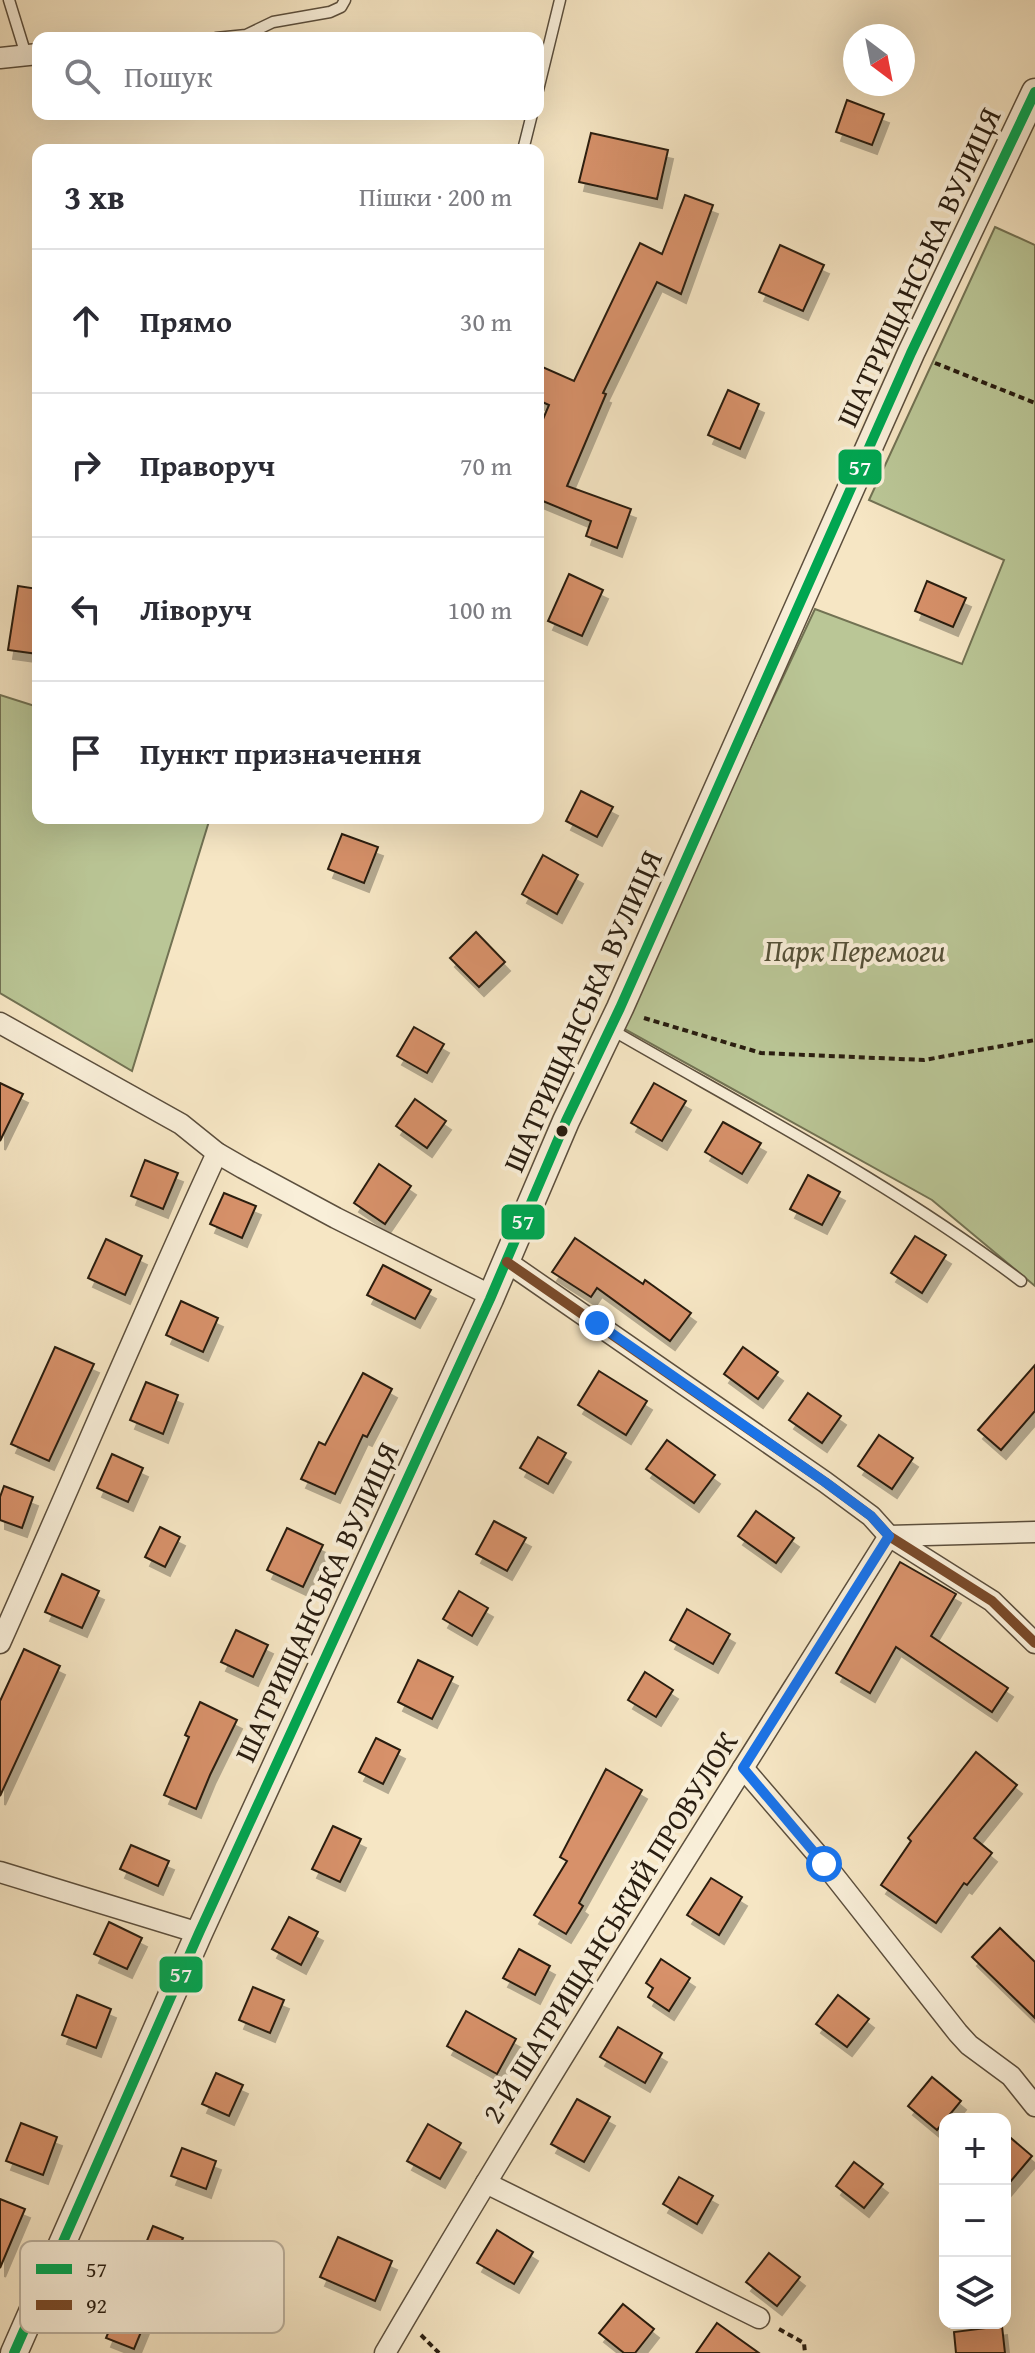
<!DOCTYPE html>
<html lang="uk">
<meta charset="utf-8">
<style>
body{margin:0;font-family:"Gentium Book Plus",serif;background:#f7f7f7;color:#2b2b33}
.controls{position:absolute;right:24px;bottom:24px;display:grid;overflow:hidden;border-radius:16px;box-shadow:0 8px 32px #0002}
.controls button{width:72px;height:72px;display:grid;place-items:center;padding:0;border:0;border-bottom:2px solid #e1e1e2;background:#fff;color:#2b2b33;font:40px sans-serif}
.compass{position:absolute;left:843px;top:24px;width:72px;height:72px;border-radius:50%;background:#fff;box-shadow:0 8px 32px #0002;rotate:148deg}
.stop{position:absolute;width:24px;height:24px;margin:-18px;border:6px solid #1a73e8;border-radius:50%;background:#fff}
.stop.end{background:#1a73e8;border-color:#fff;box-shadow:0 2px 8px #0008}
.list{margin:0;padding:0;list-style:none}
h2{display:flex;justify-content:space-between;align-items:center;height:104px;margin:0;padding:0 32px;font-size:34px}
h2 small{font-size:26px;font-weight:400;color:#7c7c81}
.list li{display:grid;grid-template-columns:52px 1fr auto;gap:24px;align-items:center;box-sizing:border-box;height:144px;padding:0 32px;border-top:2px solid #e1e1e2}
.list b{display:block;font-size:30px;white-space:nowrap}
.list em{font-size:26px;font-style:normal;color:#7c7c81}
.icon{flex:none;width:44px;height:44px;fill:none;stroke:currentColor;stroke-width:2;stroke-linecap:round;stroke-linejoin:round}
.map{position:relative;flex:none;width:1035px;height:2353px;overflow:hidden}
.search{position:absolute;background:#fff;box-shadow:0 8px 32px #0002;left:32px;top:32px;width:512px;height:88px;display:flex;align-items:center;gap:20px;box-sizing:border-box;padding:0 28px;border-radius:16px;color:#7c7c81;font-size:30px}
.panel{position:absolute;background:#fff;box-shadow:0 8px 32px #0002;left:32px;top:144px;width:512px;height:680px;border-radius:16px}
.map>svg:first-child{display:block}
</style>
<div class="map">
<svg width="1035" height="2353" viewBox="0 0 1035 2353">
<defs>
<filter id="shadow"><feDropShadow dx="5" dy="9" stdDeviation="0" flood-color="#0004"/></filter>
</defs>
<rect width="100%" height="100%" fill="#f6e6c4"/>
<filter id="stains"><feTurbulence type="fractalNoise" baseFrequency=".0025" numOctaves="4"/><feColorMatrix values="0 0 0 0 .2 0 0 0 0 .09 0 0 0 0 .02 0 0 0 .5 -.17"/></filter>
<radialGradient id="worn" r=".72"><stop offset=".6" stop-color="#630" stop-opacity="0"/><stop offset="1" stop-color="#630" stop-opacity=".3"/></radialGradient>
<g fill="#bac696" stroke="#727253" stroke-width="2">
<polygon points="995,227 1035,245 1035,1286 932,1200 623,1028 704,846 815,609 962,664 1004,560 869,500"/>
<polygon points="0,695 38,707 38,818 210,818 132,1071 0,993"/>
</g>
<g fill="#d7916b" stroke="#291d10" stroke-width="2" filter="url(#shadow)">
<polygon points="847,100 884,114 872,145 836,132"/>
<polygon points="591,133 668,150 657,199 579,182"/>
<polygon points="685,195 713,205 681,294 657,282 603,393 606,394 567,486 631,509 617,548 586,536 591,521 538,499 538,431 549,405 538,400 538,365 574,381 640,243 662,254"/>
<polygon points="780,245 824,265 803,311 759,292"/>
<polygon points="728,390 759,404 740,449 708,435"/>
<polygon points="569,574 603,590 582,636 548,621"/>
<polygon points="927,581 966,598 953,627 915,611"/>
<polygon points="18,586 38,589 38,654 8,650"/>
<polygon points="581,791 613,807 597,837 566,821"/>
<polygon points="342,834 378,847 364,883 328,869"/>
<polygon points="543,855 578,875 557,914 522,894"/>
<polygon points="476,932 505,962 479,987 450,958"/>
<polygon points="414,1027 444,1044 427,1073 397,1056"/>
<polygon points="0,1083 23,1094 0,1141"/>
<polygon points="654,1083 686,1101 662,1141 631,1123"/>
<polygon points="415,1099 446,1121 427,1148 396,1126"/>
<polygon points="723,1122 761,1143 742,1174 705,1152"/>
<polygon points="145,1160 178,1173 163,1209 131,1196"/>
<polygon points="379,1164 411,1186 385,1224 354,1203"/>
<polygon points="808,1175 840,1192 822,1225 790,1209"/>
<polygon points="224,1193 256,1206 242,1238 210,1224"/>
<polygon points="915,1236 946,1255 922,1293 891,1273"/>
<polygon points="575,1238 643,1284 645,1280 691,1313 670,1341 597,1288 591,1297 552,1272"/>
<polygon points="106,1239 142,1256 125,1295 88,1278"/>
<polygon points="383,1265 431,1290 415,1319 367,1295"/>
<polygon points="181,1301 218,1318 203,1352 166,1335"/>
<polygon points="55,1347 94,1364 49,1461 11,1444"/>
<polygon points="743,1347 778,1372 758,1399 724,1374"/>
<polygon points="1035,1365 1035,1411 1001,1450 978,1430"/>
<polygon points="599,1371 647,1401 626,1435 578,1405"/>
<polygon points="363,1373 392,1389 367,1437 363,1435 335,1494 301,1479 319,1442 325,1445"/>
<polygon points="146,1382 178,1395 163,1434 130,1420"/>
<polygon points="808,1393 841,1416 822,1443 789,1420"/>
<polygon points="879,1435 913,1458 892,1489 858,1466"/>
<polygon points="538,1437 566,1453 548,1484 520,1468"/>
<polygon points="667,1440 715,1475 694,1503 646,1469"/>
<polygon points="112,1454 143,1468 128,1502 97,1488"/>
<polygon points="4,1486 33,1497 22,1528 0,1520 0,1497"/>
<polygon points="756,1511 794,1538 776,1563 738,1536"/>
<polygon points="494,1521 526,1538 507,1571 476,1554"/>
<polygon points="160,1527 180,1537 165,1567 145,1557"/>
<polygon points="287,1528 323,1545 303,1587 267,1570"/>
<polygon points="900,1562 956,1594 931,1636 1008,1688 992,1712 896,1647 870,1693 836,1673"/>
<polygon points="62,1574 99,1591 82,1628 45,1612"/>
<polygon points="459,1591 488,1608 472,1636 443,1619"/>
<polygon points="687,1609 730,1634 713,1664 670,1640"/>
<polygon points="236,1630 268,1645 253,1677 221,1662"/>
<polygon points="24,1649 60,1666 0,1796 0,1701"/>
<polygon points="418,1660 453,1677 432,1719 398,1702"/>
<polygon points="645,1672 673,1690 656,1717 628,1700"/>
<polygon points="200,1702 237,1720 210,1775 196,1809 164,1795 189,1737 185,1735"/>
<polygon points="376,1738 400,1750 383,1784 359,1772"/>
<polygon points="976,1752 1017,1785 974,1838 992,1853 967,1885 964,1883 936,1923 881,1885 911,1841 908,1838"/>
<polygon points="606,1769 642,1790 579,1903 583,1906 566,1934 534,1915 567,1861 560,1857"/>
<polygon points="333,1826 361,1839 340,1882 312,1869"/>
<polygon points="131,1845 169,1861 158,1886 120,1869"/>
<polygon points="711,1878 742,1897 719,1935 687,1915"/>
<polygon points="289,1917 318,1932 301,1965 272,1949"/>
<polygon points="109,1922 142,1938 127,1969 94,1954"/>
<polygon points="1000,1928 1035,1962 1035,2018 972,1957"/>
<polygon points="519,1949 550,1966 535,1995 503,1978"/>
<polygon points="661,1959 690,1978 669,2011 648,1997 653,1988 646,1983"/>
<polygon points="253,1987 284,2000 270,2033 239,2020"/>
<polygon points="77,1995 111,2009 96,2048 62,2035"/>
<polygon points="838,1995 869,2019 847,2047 816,2024"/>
<polygon points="466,2011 516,2039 497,2074 447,2046"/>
<polygon points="618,2027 662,2053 645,2083 600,2057"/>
<polygon points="216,2073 243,2085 229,2116 202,2104"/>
<polygon points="932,2077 961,2101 937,2130 908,2106"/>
<polygon points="577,2099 610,2117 584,2162 551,2144"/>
<polygon points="21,2123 57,2137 43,2175 6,2161"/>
<polygon points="428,2124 461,2143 440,2179 407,2161"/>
<polygon points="1005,2133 1032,2156 1005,2188"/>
<polygon points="182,2148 216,2161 206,2189 171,2176"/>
<polygon points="854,2162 883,2184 864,2208 836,2186"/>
<polygon points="679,2177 713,2196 697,2224 663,2204"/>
<polygon points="0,2199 25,2209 0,2268"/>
<polygon points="153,2226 183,2238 169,2272 139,2260"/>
<polygon points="497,2230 533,2252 514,2284 477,2263"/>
<polygon points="338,2237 392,2261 375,2301 320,2277"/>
<polygon points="769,2253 800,2277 777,2306 746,2282"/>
<polygon points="120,2304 148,2315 134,2349 106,2338"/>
<polygon points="623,2304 654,2329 635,2353 624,2353 599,2333"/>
<polygon points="717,2323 759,2353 696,2353"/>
<polygon points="1002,2326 1005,2353 956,2353 954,2332"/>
</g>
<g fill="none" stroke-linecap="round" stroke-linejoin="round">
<defs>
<g id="service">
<polyline points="9,0 26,55"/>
<polyline points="216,38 246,35 273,22 330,12 341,7 345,0"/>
<polyline points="538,90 560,0"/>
<polyline points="523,150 532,114"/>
<path d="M612 1030C750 1110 893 1184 1021 1281"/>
</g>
<g id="minor">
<polyline points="0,58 38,54"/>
<polyline points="0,1023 181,1124 217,1153 243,1168 336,1218 492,1296"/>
<polyline points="507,1262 825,1482 871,1516 889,1536 992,1601 1035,1643"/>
<path d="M0 1643C73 1480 142 1315 217 1153"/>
<polyline points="743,1768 817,1854 958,2033 969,2045 1011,2076 1035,2106"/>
<polyline points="0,1872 199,1933"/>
<polyline points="486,2183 759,2318"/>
<path d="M385 2353C546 2077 719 1807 889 1536L1035 1532"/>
</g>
<polyline id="tertiary" points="14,2353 199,1933 490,1299 566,1121 620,1008 911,353 1035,92"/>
</defs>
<use href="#service" stroke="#5c4f3d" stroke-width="13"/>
<use href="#minor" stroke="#5c4f3d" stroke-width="23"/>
<use href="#tertiary" stroke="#5c4f3d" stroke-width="29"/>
<g stroke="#291d10" stroke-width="4" stroke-dasharray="6 4" stroke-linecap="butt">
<polyline points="935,363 1035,403"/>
<polyline points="644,1018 761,1053 924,1060 1035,1040"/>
<polyline points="779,2329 804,2343 805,2353"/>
<polyline points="421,2335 439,2353"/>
</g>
<use href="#service" stroke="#f9efd9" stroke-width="10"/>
<use href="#minor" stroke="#f9efd9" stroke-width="20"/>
<use href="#tertiary" stroke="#f9efd9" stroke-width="26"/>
<defs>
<polyline id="bus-1" points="14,2353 199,1933 490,1299 566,1121 620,1008 911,353 1035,92"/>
<polyline id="bus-2" points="507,1262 825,1482 871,1516 889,1536 992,1601 1035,1643"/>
</defs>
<use href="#bus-1" stroke="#f9efd9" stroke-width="16"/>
<use href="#bus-2" stroke="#f9efd9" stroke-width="16"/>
<use href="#bus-1" stroke="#00a651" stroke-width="10"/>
<use href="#bus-2" stroke="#7a4b2a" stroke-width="10"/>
</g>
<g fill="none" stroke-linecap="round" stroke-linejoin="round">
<polyline stroke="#1a73e8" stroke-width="10" points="597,1323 825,1482 871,1516 889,1536 743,1768 824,1864"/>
</g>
<circle fill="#291d10" stroke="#f9efd9" stroke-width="3" cx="562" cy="1131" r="7"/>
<g text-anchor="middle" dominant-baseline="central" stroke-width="8" stroke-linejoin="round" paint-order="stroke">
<g font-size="30" fill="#291d10" stroke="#f9efd9">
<text transform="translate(918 267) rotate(-65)">ШАТРИЩАНСЬКА ВУЛИЦЯ</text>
<text transform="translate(582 1011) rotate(-66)">ШАТРИЩАНСЬКА ВУЛИЦЯ</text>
<text transform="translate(316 1602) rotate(-65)">ШАТРИЩАНСЬКА ВУЛИЦЯ</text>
<text transform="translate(609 1927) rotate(-58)">2-Й ШАТРИЩАНСЬКИЙ ПРОВУЛОК</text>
</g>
<g font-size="30" font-style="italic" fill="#545038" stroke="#f9efd9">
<text x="855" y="950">Парк Перемоги</text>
</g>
</g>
<rect x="20" y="2241" width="264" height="92" rx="12" fill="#f9efd9" stroke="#bbb09d" stroke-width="2"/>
<rect x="36" y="2264" width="36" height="10" fill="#00a651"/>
<rect x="36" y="2300" width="36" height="10" fill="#7a4b2a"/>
<g font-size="22" fill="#291d10">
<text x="86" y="2277">57</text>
<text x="86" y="2313">92</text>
</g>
<g stroke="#f9efd9" stroke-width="3">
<rect x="837" y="448" width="46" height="38" rx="8" fill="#00a651"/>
<rect x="500" y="1203" width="46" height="38" rx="8" fill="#00a651"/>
<rect x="158" y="1955" width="46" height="39" rx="8" fill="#00a651"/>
</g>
<g font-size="22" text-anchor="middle" font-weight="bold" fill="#fff">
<text x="860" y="475">57</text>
<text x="523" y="1229">57</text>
<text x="181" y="1982">57</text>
</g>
<rect width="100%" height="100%" filter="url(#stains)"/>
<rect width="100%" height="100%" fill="url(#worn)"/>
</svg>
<div class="controls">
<button>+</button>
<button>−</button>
<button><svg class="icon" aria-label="layers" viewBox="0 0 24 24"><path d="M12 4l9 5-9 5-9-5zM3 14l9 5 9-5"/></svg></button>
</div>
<svg class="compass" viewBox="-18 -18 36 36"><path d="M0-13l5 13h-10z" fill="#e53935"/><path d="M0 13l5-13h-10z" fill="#7c7c81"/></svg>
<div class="stop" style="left:824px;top:1864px"></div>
<div class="stop end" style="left:597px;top:1323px"></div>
<div class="search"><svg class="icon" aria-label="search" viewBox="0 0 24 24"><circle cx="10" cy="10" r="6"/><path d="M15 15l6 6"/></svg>Пошук</div>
<section class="panel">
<h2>3 хв<small>Пішки · 200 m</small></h2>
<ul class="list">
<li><svg class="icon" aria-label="ahead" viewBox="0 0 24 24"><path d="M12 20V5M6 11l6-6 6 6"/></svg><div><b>Прямо</b></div><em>30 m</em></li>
<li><svg class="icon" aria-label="right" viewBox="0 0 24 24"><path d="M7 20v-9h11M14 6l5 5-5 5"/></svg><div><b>Праворуч</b></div><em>70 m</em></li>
<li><svg class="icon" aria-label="left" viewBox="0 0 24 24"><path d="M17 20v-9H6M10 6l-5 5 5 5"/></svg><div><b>Ліворуч</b></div><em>100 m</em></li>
<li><svg class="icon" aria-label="arrive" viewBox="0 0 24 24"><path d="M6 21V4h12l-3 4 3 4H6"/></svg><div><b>Пункт призначення</b></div></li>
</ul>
</section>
</div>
